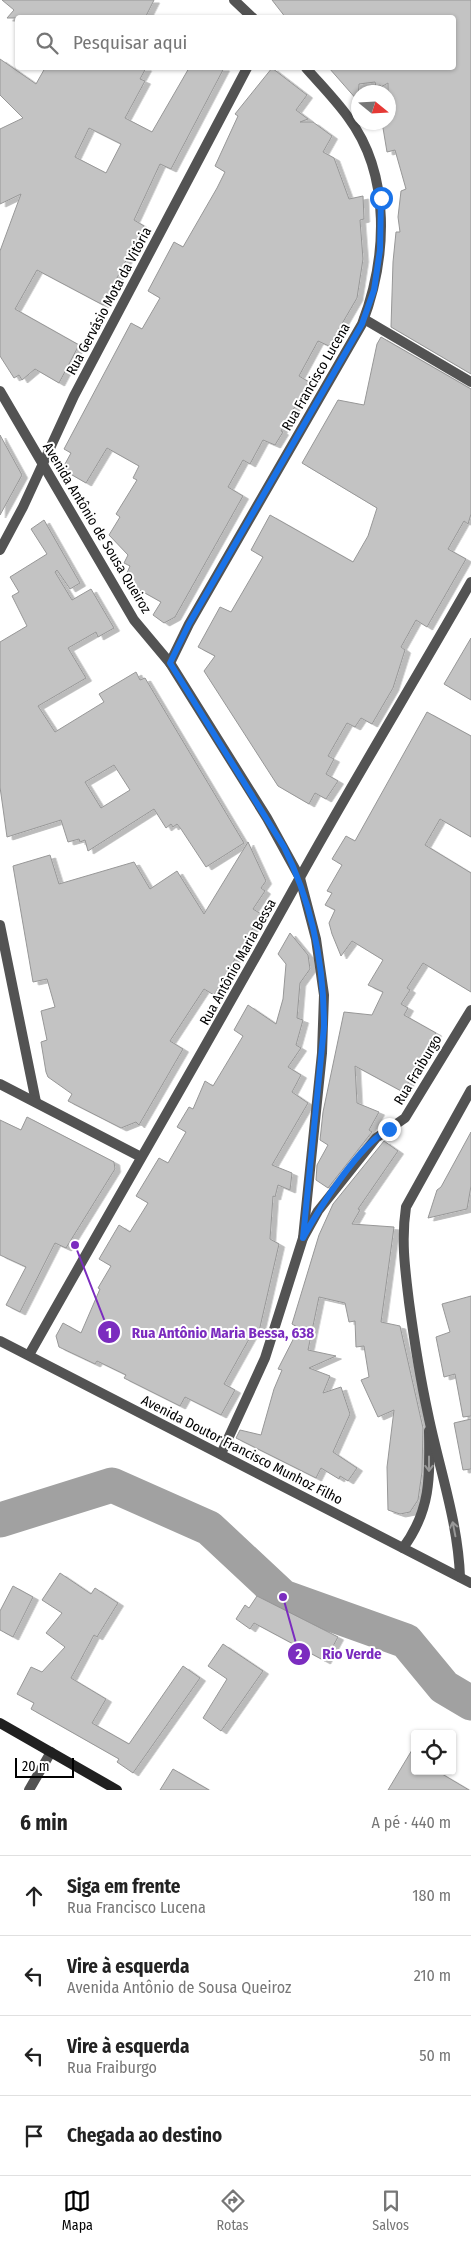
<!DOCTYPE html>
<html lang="pt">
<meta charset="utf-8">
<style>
body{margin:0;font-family:"Fira Sans Condensed",sans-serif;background:#f2f2f2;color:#222}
.controls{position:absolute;right:15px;bottom:15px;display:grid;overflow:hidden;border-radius:5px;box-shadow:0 1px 4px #0004}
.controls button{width:45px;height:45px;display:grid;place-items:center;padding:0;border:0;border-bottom:1px solid #e0e0e0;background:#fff;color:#222;font:25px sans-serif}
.compass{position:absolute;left:351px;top:85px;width:45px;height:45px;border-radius:50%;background:#fff;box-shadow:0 1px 4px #0004;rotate:108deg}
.scale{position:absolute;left:15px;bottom:12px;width:59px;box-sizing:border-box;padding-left:5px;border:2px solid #000;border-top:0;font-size:14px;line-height:18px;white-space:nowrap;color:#000;-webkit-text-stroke:4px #fff;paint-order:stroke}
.stop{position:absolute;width:15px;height:15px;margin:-11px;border:4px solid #1a73e8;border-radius:50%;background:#fff}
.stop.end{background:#1a73e8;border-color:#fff;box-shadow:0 1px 5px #0008}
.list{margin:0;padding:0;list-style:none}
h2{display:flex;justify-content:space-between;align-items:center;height:65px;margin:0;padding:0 20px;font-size:21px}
h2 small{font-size:16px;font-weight:400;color:#767676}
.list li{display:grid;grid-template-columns:32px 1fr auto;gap:15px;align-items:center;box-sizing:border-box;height:80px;padding:0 20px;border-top:1px solid #e0e0e0}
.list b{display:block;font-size:19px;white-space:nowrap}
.list p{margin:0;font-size:16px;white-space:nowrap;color:#767676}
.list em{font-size:16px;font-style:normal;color:#767676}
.icon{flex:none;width:28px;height:28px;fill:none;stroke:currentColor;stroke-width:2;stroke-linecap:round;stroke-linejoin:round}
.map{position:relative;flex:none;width:471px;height:1790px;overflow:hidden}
.search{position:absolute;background:#fff;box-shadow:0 1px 4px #0004;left:15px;right:15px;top:15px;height:55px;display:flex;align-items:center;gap:12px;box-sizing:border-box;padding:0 18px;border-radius:5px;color:#767676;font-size:19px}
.sheet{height:385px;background:#fff}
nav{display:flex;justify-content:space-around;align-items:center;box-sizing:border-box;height:70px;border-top:1px solid #e0e0e0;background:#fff;font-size:14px;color:#767676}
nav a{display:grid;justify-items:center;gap:2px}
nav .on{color:#000}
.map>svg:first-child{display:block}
</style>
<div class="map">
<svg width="471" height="1790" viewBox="0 0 471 1790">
<defs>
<filter id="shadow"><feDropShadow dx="5.5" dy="3" stdDeviation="0" flood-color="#0004"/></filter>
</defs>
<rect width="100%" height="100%" fill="#fff"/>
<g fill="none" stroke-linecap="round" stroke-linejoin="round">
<polyline stroke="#a1a1a1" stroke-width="35" points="0,1520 112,1485 209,1528 283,1597 406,1641 444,1687 471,1703"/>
</g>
<g fill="#c3c3c3" stroke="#979797" fill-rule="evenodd" filter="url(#shadow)">
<polygon points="2,0 154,0 145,18 7,18 14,10"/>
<polygon points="272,0 471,0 471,374 391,327 393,262 396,232 400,232 398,217 401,191 406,189 395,150 387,152 382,122 388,122 388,83 381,87 380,85 376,87 375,82 359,84 358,101 329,68 454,68 454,18 286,18"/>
<path d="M0 59 36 84 45 68H146L140 79 145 81 125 118 152 132 189 68H224L171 169 160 164 134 220 144 226 103 305 37 270 15 309 79 345 59 383 35 369 22 380 19 375 14 378 0 356V251L21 194 0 204V129L23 118 0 95ZM89 128 121 144 106 173 75 157Z"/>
<polygon points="272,68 307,95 296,110 308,119 300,122 313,122 332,136 323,152 334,158 349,199 363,196 364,219 360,220 363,259 357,298 329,346 318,341 299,376 309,382 281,431 283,432 275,445 263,440 250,464 243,460 228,487 243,496 175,617 164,623 153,615 161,602 136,588 127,573 130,566 124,563 128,555 109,535 120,517 116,514 137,480 133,478 139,466 107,448 86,483 67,472 65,464 71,453 64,449 131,323 142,329 160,298 148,291 174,242 183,247 217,188 225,172 215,166 238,116 235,114"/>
<polygon points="381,337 471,389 471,514 468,524 464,521 448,549 466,559 427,627 416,620 401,647 405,650 393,688 372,724 361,718 355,727 347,723 328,756 334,759 326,774 338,781 326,799 315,793 309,804 278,786 204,671 215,656 198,647 220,607 231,612 263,557 251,550 270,515 353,562 368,536 377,508 302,463 338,400 364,405 377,344"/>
<polygon points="0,435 22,475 0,515"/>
<path d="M44 520 80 583 70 589 57 570 55 572 72 600 91 589 114 628 98 637 96 632 68 648 86 678 38 706 55 732 104 702 99 694 136 672 140 680 145 678 244 843 206 867 181 829 177 824 173 827 171 824 166 828 154 809 88 851 85 840 80 842 79 839 68 842 61 820 7 837 0 787V642L27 626 12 596 19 592 10 577 47 554 31 529ZM114 765 130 790 101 808 85 782Z"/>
<polygon points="471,638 471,700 444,684"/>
<polygon points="427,712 471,736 471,837 440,819 425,845 471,873 471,992 423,963 407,988 410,990 401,1004 408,1008 404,1015 436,1033 403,1092 355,1066 357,1103 379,1112 369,1130 372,1132 328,1188 316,1180 317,1165 328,1145 320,1140 323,1112 344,1012 372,1015 383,992 368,985 383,960 352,941 341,956 332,934 329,923 335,910 325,905 332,893 327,891 342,865 332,859 346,836 355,841"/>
<polygon points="248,842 266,881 261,888 265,891 253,909 261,914 214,995 204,989 170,1041 183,1049 139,1125 136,1122 121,1128 68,1101 72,1094 48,1077 46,1072 41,1042 47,1040 41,1011 55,1007 47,979 33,982 13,866 50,855 59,884 134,862 150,889 177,871 204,914"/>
<polygon points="290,933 308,955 310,969 300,983 297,1018 303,1020 296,1045 301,1048 288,1067 301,1075 292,1092 308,1103 272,1165 292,1173 290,1190 278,1185 275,1197 273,1196 270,1239 279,1244 258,1336 253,1332 224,1384 235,1390 221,1415 185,1397 180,1406 124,1378 126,1375 97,1361 95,1364 59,1347 56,1336 63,1323 81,1333 100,1289 98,1288 111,1266 99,1259 119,1225 130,1232 148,1203 136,1196 159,1158 168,1163 186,1132 177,1127 189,1107 193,1109 205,1081 213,1086 243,1036 234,1030 248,1005 276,1024 283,999 286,964 278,954"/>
<polygon points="27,1117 114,1162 115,1169 66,1248 55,1243 20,1312 6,1305 26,1267 0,1255 0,1120 21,1130"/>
<polygon points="471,1132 471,1186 467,1209 428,1218 437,1190 441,1187"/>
<polygon points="384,1141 398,1151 358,1209 360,1210 352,1224 394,1227 381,1322 400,1326 423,1428 422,1472 418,1500 410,1512 400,1514 388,1510 387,1467 394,1410 378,1417 361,1380 369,1377 364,1346 356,1347 355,1321 349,1322 345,1303 319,1297 308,1350 336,1356 309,1368 330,1376 323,1393 341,1387 350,1414 333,1452 357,1468 348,1481 340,1476 339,1479 321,1468 316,1478 236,1438 240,1430 261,1435 274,1389 282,1370 278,1369 299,1328 292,1324 319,1235 333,1204"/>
<polygon points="471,1296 471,1416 463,1417 455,1374 444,1377 436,1337 450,1332 442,1304"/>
<polygon points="471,1419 471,1469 463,1470 454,1423"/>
<polygon points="60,1573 91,1594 95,1588 118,1603 97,1637 94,1635 71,1678 106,1699 92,1723 129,1744 183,1666 200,1678 133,1773 117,1762 119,1759 31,1709 34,1703 17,1694 31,1667 42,1672 65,1647 46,1633 62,1613 42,1600"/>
<polygon points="13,1586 33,1597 13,1637 0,1630 0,1611"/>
<polygon points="257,1596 338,1637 325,1661 254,1623 250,1629 236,1619 245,1605 249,1608"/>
<polygon points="223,1644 263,1671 221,1731 203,1718 227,1679 208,1666"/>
<polygon points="415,1745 415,1771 437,1771 469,1790 388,1790"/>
<polygon points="173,1769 209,1790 160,1790"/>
</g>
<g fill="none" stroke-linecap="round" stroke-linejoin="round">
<g stroke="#535353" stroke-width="10">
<polyline points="234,0 253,18"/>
<polyline points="364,319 471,382"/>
<polyline points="0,391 134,620 170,663 267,818 300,878 316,939 324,995 322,1053 303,1238"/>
<polyline points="0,550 23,507 74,396 247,68"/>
<path d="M170 663 189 624 362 324C387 259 392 176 348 117 335 99 320 84 306 68"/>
<polyline points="0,925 36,1102"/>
<polyline points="0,1084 141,1157"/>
<polyline points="0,1341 471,1583"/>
<path d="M29 1355C118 1197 210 1040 298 881 354 780 414 682 471 582"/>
<polyline points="221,1454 265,1358 303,1238 318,1211 376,1138 405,1118 471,1010"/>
<path d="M403 1548C431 1510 430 1477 429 1431"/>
<path d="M460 1577C458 1521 439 1468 428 1414 420 1377 414 1339 409 1302 405 1269 401 1240 406 1207L471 1090"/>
<polyline points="29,1790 51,1752"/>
</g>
<polyline stroke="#202020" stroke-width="10" points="0,1723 117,1790"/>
</g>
<defs><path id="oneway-shaft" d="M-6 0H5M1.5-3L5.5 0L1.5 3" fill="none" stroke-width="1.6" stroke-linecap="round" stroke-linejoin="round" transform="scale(1.25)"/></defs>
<g stroke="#989898">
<use href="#oneway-shaft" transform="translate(429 1464) rotate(90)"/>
<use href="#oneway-shaft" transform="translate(454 1529) rotate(-101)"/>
</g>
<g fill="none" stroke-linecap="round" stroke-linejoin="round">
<path stroke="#1a73e8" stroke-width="6" d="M381 198 380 250 374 290 362 324 189 624 170 663 284 847C312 903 324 964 324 1027L303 1238C319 1208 360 1144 389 1129"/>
</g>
<g text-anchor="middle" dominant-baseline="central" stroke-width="4" stroke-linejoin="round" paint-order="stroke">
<g font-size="14" fill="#000" stroke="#fff">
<text transform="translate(109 301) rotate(-62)">Rua Gervásio Mota da Vitória</text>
<text transform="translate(316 377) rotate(-60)">Rua Francisco Lucena</text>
<text transform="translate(97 528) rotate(59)">Avenida Antônio de Sousa Queiroz</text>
<text transform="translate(238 962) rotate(-61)">Rua Antônio Maria Bessa</text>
<text transform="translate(418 1070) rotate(-59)">Rua Fraiburgo</text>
<text transform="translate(242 1450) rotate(27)">Avenida Doutor Francisco Munhoz Filho</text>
</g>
</g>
<path fill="none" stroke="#7b2cbf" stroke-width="2" d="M75 1245L109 1332M283 1597L299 1654"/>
<g fill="#7b2cbf" stroke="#fff" stroke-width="2">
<circle cx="75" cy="1245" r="5"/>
<circle cx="283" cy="1597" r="5"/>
<circle cx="109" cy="1332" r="12"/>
<circle cx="299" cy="1654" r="12"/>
</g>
<g font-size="15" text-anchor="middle" font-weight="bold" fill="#fff">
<text x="109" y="1338">1</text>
<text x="299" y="1659">2</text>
</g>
<g font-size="15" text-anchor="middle" font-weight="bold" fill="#7b2cbf" stroke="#fff" stroke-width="4" stroke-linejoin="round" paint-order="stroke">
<text x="223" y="1338">Rua Antônio Maria Bessa, 638</text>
<text x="352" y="1659">Rio Verde</text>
</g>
</svg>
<div class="controls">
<button><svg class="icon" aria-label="locate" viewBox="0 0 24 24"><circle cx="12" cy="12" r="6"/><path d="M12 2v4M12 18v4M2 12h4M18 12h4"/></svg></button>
</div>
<svg class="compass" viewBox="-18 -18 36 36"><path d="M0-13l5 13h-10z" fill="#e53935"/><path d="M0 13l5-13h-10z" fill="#767676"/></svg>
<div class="scale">20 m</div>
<div class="stop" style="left:381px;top:198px"></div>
<div class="stop end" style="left:389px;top:1129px"></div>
<div class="search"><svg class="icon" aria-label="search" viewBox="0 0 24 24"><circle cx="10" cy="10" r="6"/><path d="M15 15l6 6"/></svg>Pesquisar aqui</div>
</div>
<section class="sheet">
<h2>6 min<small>A pé · 440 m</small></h2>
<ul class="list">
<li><svg class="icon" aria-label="ahead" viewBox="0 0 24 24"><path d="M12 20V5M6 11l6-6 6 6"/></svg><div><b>Siga em frente</b><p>Rua Francisco Lucena</p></div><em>180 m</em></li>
<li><svg class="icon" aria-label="left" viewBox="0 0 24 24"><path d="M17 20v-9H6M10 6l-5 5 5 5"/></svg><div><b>Vire à esquerda</b><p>Avenida Antônio de Sousa Queiroz</p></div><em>210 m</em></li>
<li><svg class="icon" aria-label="left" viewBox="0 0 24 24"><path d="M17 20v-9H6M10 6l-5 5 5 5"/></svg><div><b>Vire à esquerda</b><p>Rua Fraiburgo</p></div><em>50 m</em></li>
<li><svg class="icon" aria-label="arrive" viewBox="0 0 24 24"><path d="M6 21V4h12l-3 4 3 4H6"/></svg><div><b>Chegada ao destino</b></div></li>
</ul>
</section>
<nav>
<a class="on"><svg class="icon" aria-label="map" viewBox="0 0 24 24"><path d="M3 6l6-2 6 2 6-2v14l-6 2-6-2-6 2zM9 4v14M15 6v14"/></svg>Mapa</a>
<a><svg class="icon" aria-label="directions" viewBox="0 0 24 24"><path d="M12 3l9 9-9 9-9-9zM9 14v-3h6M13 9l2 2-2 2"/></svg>Rotas</a>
<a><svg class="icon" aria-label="saved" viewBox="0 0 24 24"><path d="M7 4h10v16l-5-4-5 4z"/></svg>Salvos</a>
</nav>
